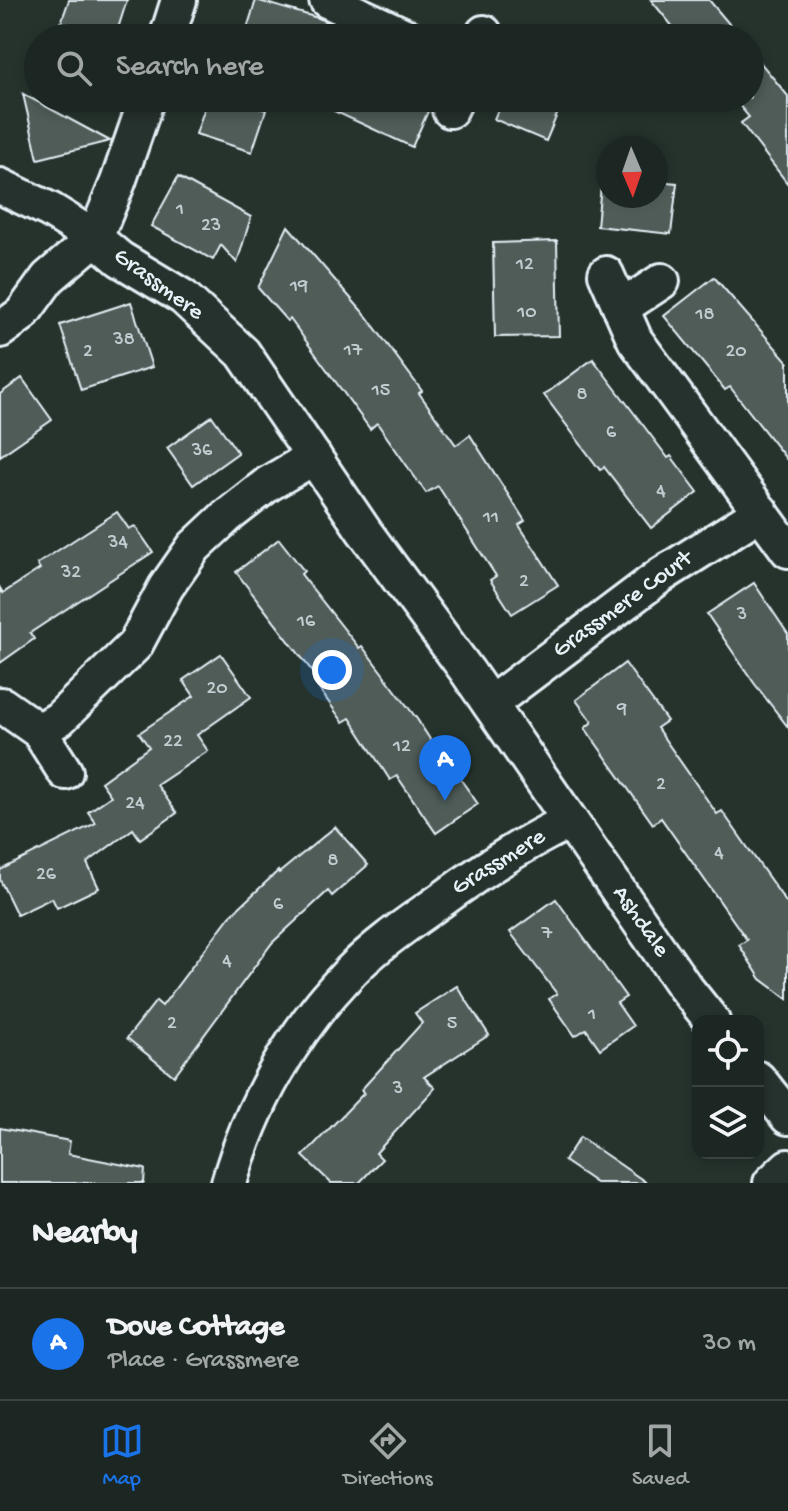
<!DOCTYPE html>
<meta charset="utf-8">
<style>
body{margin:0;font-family:"Gochi Hand",sans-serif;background:#29322f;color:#f1f3f6}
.controls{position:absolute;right:24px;bottom:24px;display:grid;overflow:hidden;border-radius:16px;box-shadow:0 4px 12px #0003}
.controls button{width:72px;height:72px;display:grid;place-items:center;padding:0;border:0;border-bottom:2px solid #3a4340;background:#1c2622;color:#f1f3f6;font:40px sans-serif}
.compass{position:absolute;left:596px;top:136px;width:72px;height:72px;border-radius:50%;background:#1c2622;box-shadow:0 4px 12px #0003;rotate:178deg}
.you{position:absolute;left:332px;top:670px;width:28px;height:28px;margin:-20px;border:6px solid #fff;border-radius:50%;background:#1a73e8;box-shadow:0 0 0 12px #1a73e833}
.badge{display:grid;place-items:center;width:52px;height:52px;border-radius:50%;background:#1a73e8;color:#fff;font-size:26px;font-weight:700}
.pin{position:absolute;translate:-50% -66px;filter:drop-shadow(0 2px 4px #0008)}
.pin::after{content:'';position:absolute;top:42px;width:28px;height:24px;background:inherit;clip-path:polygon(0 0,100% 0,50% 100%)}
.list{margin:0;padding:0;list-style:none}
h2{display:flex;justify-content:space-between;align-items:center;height:104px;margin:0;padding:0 32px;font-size:34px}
h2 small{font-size:26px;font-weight:400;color:#a0a5a5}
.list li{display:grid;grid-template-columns:52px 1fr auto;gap:24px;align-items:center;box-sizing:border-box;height:112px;padding:0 32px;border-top:2px solid #3a4340}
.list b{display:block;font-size:30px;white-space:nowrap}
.list p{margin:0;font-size:26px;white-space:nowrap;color:#a0a5a5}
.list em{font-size:26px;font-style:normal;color:#a0a5a5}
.icon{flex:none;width:44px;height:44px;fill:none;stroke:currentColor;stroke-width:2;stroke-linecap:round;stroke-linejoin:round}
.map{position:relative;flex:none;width:788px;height:1183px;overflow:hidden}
.search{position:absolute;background:#1c2622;box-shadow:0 4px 12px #0003;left:24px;right:24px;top:24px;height:88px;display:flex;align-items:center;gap:20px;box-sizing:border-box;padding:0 28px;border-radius:44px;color:#a0a5a5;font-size:30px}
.sheet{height:216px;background:#1c2622}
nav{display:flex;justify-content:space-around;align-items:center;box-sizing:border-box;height:112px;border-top:2px solid #3a4340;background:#1c2622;font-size:22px;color:#a0a5a5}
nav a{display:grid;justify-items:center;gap:4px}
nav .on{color:#1a73e8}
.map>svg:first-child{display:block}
</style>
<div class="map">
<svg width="788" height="1183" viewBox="0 0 788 1183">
<rect width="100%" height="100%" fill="#26332d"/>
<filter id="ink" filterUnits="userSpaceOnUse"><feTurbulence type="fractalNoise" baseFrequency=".0125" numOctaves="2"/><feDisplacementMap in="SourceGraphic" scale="16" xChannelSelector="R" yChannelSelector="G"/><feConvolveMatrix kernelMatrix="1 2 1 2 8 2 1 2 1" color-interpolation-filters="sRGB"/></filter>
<g filter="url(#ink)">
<g fill="#505c59" stroke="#e8f1f8" stroke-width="2">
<polygon points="69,0 127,0 115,38 80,38 58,31"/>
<polygon points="256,0 318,18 360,38 244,38"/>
<polygon points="651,0 709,0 741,38 682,38"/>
<polygon points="750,50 788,96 788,184 741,123 749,117 733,98 750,98"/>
<polygon points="23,94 110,141 38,159"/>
<polygon points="208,98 228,98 266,110 252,152 196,134"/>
<polygon points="306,98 434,98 412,147"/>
<polygon points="503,98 564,98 546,141 494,119"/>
<polygon points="602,175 608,175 608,196 656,196 656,181 677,183 671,234 597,226"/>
<polygon points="178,177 251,217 237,263 221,245 213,260 151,226"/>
<polygon points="288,226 367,317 422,391 419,393 456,445 470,435 525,521 519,525 558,585 512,614 490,580 496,576 438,486 426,493 377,423 370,429 290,319 287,321 258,288"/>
<polygon points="557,241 559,336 495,337 493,243"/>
<polygon points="714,277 788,362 788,461 730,387 725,390 664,316"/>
<polygon points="131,302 152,367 81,390 60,325"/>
<polygon points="593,359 668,458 671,456 698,492 651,528 604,467 600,470 544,395"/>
<polygon points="22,378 52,420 0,456 0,394"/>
<polygon points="212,416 238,453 193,485 167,448"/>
<polygon points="117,512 129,529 135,526 153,552 30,633 34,639 0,663 0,588 3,593 40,569 37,564"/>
<polygon points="279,539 304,571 301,574 359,648 362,646 417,719 451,772 454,770 478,804 436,833 397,776 390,780 350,718 343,722 314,682 318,679 236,572"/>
<polygon points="754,583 788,634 788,727 754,683 707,614"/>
<polygon points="221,654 251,697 197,735 208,751 157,785 177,813 140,839 133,829 87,863 99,888 57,908 52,898 17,915 0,880 0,870 96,823 88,812 111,796 101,782 149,747 139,733 194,696 183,680"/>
<polygon points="625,663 667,721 657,728 717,814 722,811 788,905 788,999 761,979 739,945 747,940 661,818 653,824 585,728 592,722 576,700"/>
<polygon points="335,827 368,865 332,896 328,891 272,943 174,1076 127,1038 156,1001 162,1006 230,916 278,871 279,873"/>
<polygon points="556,899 626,997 617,1003 633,1026 600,1049 586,1029 575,1036 549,999 557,994 510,932"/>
<polygon points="457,986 489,1035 424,1077 435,1088 376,1153 382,1159 359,1183 331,1183 303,1156 364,1093 361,1090 422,1023 415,1013"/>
<polygon points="0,1128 70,1141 68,1154 145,1169 144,1183 0,1183"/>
<polygon points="580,1137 647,1183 596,1183 564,1161"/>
</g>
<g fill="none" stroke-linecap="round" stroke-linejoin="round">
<defs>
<g id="minor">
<polyline points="327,0 409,38"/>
<polyline points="167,38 179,0"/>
<polyline points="481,38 484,33"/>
<polyline points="450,110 456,98"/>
<polyline points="0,186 50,210 95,238 120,259 183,297 243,353 364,531 467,671 684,986 712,1021"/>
<polyline points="606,274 635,340 788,550"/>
<polyline points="621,308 662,281"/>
<polyline points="0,330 22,314 48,278 95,238 118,182 147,98"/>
<polyline points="490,704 660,576 761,512"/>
<polyline points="2,705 39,731 65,772"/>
<polyline points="39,731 59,719 135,645 166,587 194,547 226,517 268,484 314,457"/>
<polyline points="758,1079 788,1117"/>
<path d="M229 1183C251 1105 293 1032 349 973 376 945 409 923 440 901 482 870 523 843 570 821"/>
<polyline points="771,1183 788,1167"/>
</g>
</defs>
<use href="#minor" stroke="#e8f1f8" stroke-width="40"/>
<use href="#minor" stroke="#26332d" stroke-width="34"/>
</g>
</g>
<g text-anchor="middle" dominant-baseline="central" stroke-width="6" stroke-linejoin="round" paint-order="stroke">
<g font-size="20" fill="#c2ccd0">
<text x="180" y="210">1</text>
<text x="211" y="226">23</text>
<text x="525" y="265">12</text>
<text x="299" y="287">19</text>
<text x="527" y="313">10</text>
<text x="705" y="315">18</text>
<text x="124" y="340">38</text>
<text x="353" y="351">17</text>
<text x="88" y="352">2</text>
<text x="736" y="352">20</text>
<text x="381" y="391">15</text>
<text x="582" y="395">8</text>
<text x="611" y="433">6</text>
<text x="202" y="451">36</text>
<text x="661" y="492">4</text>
<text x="491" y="518">11</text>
<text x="118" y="543">34</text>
<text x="71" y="573">32</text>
<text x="524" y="582">2</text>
<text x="742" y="615">3</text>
<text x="306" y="622">16</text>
<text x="217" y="689">20</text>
<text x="622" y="710">9</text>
<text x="173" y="742">22</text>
<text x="402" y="747">12</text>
<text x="661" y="785">2</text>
<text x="135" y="804">24</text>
<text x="719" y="854">4</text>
<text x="333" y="861">8</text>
<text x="46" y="875">26</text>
<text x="278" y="905">6</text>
<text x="547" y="934">7</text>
<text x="227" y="962">4</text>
<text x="592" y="1015">1</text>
<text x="172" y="1024">2</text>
<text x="452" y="1024">5</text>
<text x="398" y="1089">3</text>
</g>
<g font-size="24" fill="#e8f1f8" stroke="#26332d">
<text transform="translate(158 285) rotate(36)">Grassmere</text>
<text transform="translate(623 605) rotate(-36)">Grassmere Court</text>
<text transform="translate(499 863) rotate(-32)">Grassmere</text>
<text transform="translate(640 922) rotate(55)">Ashdale</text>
</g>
</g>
</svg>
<div class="controls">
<button><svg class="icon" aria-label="locate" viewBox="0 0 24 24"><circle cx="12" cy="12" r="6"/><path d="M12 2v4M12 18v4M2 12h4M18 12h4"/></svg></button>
<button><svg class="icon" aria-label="layers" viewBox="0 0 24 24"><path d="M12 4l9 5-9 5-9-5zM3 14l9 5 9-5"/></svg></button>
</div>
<svg class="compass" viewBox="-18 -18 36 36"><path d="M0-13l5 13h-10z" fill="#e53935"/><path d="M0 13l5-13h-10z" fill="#a0a5a5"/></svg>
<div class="you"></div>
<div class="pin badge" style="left:445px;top:801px">A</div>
<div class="search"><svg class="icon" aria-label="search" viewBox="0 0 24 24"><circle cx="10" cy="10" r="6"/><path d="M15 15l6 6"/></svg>Search here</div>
</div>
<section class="sheet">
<h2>Nearby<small></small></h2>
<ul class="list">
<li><span class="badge">A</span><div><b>Dove Cottage</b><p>Place · Grassmere</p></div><em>30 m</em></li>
</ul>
</section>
<nav>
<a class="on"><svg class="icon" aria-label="map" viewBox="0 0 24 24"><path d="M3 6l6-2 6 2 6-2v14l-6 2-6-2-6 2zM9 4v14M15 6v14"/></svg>Map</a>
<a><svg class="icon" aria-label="directions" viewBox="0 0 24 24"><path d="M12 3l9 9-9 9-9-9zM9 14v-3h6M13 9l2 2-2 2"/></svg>Directions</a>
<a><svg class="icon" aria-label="saved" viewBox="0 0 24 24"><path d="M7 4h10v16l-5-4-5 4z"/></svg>Saved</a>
</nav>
